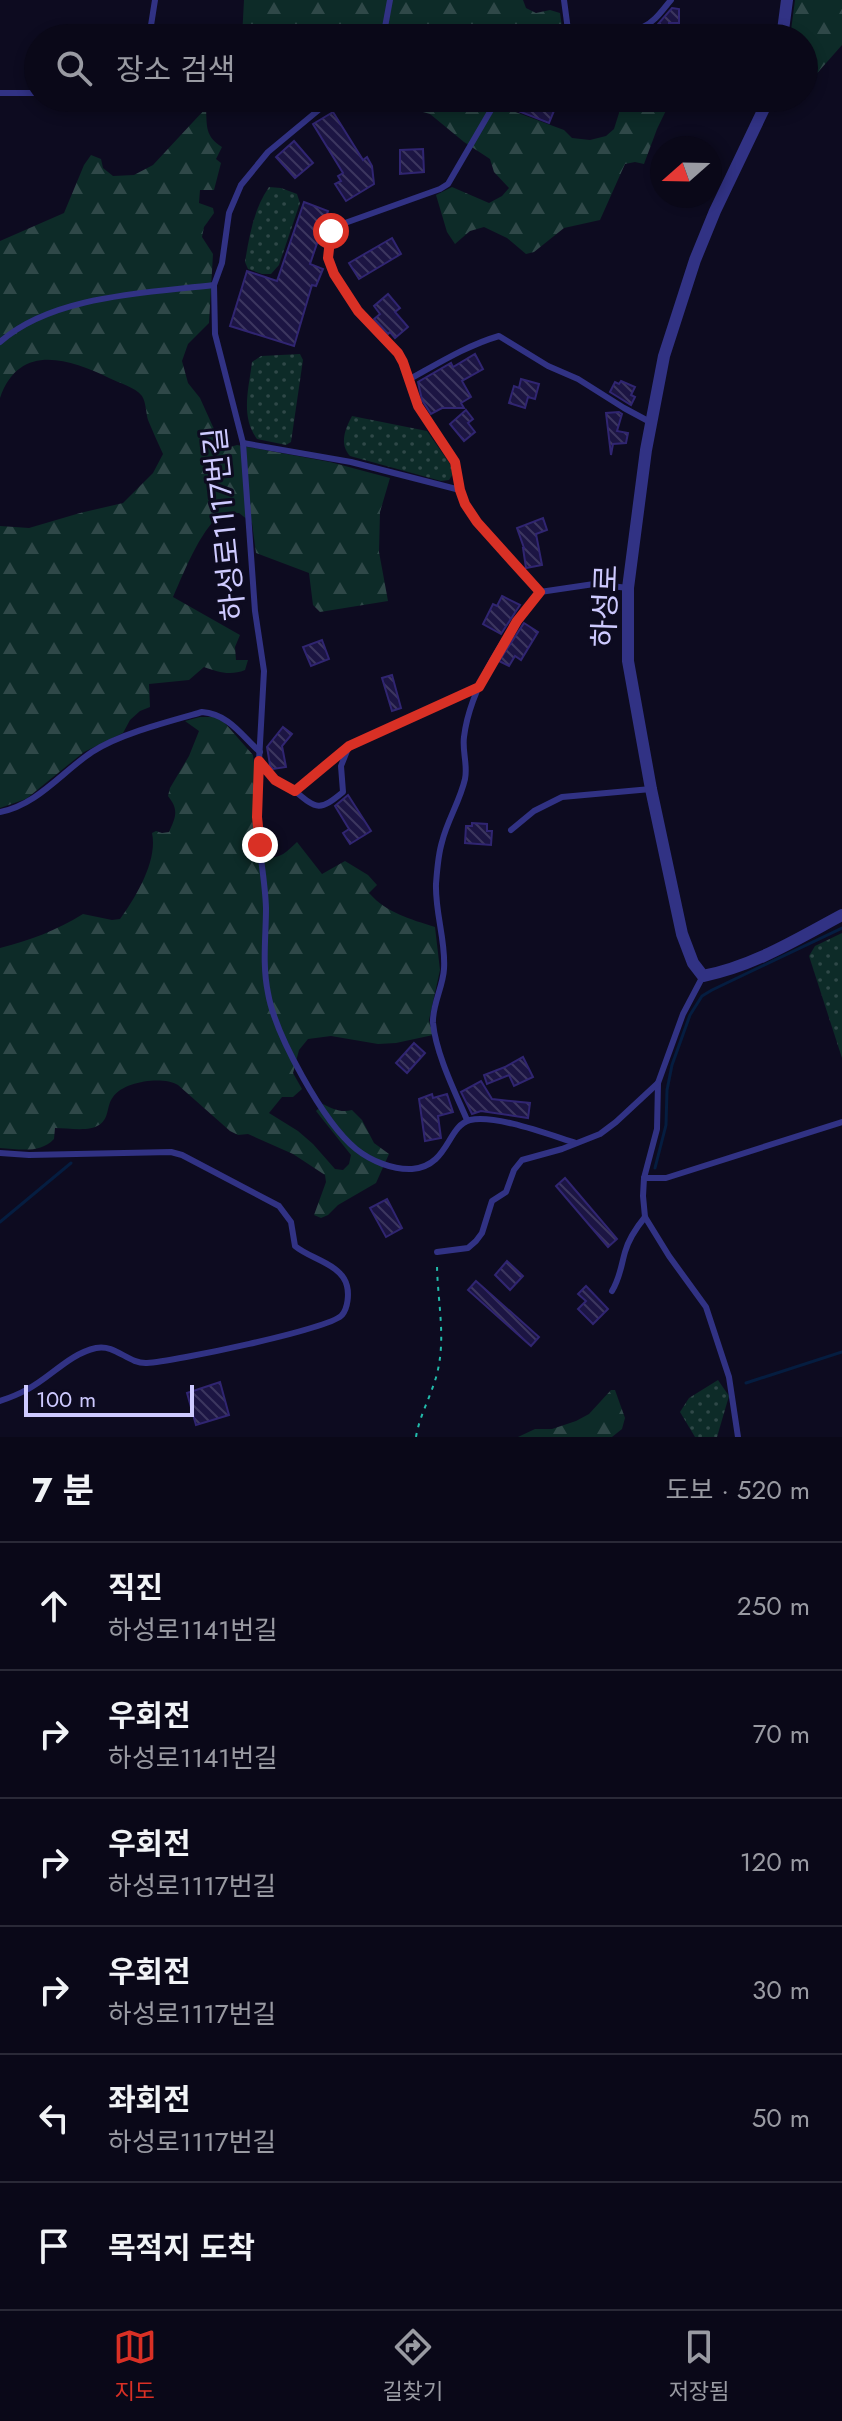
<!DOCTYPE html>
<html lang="ko">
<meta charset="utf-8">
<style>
body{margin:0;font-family:Jost,"Noto Sans KR",sans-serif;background:#131121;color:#f1f3f6}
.compass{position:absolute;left:650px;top:136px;width:72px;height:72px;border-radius:50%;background:#0a0818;box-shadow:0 4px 12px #0003;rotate:250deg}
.scale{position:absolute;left:24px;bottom:20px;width:170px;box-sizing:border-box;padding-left:8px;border:4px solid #cecaff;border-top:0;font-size:22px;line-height:28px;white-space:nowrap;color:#cecaff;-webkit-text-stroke:6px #0d0b20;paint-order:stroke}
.stop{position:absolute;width:24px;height:24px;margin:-18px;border:6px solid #d93025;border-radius:50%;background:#fff}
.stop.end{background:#d93025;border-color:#fff;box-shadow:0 2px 8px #0008}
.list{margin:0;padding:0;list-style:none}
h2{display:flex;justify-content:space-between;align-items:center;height:104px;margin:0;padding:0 32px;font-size:34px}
h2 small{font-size:26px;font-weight:400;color:#999aa2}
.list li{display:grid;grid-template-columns:52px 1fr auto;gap:24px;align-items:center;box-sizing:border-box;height:128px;padding:0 32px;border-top:2px solid #2a2937}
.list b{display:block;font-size:30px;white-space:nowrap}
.list p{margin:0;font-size:26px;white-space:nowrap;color:#999aa2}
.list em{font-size:26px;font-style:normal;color:#999aa2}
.icon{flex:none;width:44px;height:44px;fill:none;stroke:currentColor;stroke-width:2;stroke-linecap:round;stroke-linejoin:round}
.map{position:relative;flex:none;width:842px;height:1437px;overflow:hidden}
.search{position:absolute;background:#0a0818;box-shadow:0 4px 12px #0003;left:24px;right:24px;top:24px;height:88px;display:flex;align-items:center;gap:20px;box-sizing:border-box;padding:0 28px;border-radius:44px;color:#999aa2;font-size:30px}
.sheet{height:872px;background:#0a0818}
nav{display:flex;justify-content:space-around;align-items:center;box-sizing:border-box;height:112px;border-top:2px solid #2a2937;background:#0a0818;font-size:22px;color:#999aa2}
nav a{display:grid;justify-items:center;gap:4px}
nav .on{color:#d93025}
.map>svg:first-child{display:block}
</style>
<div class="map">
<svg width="842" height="1437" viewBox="0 0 842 1437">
<defs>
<pattern id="grass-dots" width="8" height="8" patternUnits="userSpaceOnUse" patternTransform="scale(2)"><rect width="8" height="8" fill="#0d2b28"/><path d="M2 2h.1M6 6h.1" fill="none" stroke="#2f4848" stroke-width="1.8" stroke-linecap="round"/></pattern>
<pattern id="forest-firs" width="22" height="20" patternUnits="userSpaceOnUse" patternTransform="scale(2)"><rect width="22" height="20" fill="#0d2b28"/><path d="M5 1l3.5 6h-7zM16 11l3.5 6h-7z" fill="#2f4848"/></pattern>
<pattern id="building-back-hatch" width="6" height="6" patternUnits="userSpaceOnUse" patternTransform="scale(2)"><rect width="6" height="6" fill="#1c1543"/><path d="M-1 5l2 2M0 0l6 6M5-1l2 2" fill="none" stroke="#3c365f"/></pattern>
</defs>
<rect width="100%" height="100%" fill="#0d0b20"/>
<g fill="url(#grass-dots)">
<path d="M269 187 281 188 297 194 300 203 279 265 271 274H262L248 269 245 262C249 237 254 208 269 187Z"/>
<path d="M300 354 303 360 291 442 286 445 257 439C240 416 249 388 252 362L261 356Z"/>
<path d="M352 416 427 431 450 464 453 474 449 480 441 481 350 456C339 444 345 429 352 416Z"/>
<polygon points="842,933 842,1058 809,956 815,946"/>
<polygon points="718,1380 729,1396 717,1437 695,1437 680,1412 689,1398"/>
</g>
<g fill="url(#forest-firs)">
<polygon points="244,0 523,0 526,8 536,13 550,10 560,13 562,27 547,29 532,38 242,38"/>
<polygon points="795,0 842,0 842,45 804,88 804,38 790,38"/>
<path d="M389 98H492L491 101 507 109 564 130 572 138 590 140 606 136 614 129 619 113 618 98H625C627 105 632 105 639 106L646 98H672L657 129 644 164 635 162 625 164 600 220 564 228 534 252 526 254 507 238 484 227 470 231 455 244 447 232 436 195 452 187 489 203 502 196 509 188 494 172 490 159 464 142 430 114 416 110 404 111Z"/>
<path d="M206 108C207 127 205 136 222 147L216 159 221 163 214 190H200L199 203 213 208 214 213 204 227 202 237 213 254 209 323 188 344 182 361 188 383 200 398 223 449 237 445 330 462 390 478 380 512 379 552 388 601 320 612 313 605 309 573 256 553 252 523 239 513H221C198 535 186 568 173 597L240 635 235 647 236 660H248L245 670C230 676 218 672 204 667L189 680 149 684 150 707 140 711 130 720 123 733 84 752 26 799 0 808V526L29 528 80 513 123 503 153 473 163 454C158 443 153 432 148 420 146 413 146 402 142 396 135 387 119 383 109 378 68 358 19 343 0 398V241L64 213 84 165 91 155 101 159 103 168 113 176 134 175 153 165Z"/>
<path d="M200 717H216L223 721 253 755 255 772 253 822 259 857C279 860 283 855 297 842L322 874 345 861 368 875 377 885 369 893C387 913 410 919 435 927L440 970 429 1020 433 1035 396 1043 378 1044 331 1036 308 1039 299 1050 293 1073 302 1089 293 1097H282L269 1113 298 1131 313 1144 335 1169 343 1170 349 1164 351 1155 316 1111 323 1104C333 1109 341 1113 352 1110L362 1120 374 1143 389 1154 376 1183 338 1205 328 1215 321 1218 314 1215 326 1182 325 1175 293 1154 248 1134 238 1135 230 1131 178 1085C163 1076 124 1081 113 1097 106 1106 110 1118 99 1125 89 1132 68 1128 55 1128L54 1139C40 1154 19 1149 0 1148V948C30 940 56 931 83 914L112 920 120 919C136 897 158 860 152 833L156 831 162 833 169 832C176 816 179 810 168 796L170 788 189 756 199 731 185 721Z"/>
<polygon points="611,1390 615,1390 625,1418 622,1429 612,1437 518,1437 535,1429 552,1429 576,1421 589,1414"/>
</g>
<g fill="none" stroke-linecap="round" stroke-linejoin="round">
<g stroke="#051d40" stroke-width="3">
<polyline points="655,1168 666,1125 667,1090 672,1065 690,1015 702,996 712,990 842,928"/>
<polyline points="0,1222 71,1163"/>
<polyline points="746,1383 842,1352"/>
</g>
</g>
<g fill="url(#building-back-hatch)" stroke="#302571" stroke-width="2">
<polygon points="672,8 679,9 679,23 669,23 669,38 659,38 658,24"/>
<polygon points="539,98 558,101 549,123 513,109 516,100 536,108"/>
<polygon points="333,112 363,160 367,157 372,166 374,184 346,201 335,184 341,181 338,176 343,173 313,124"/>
<polygon points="294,141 313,163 295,178 276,157"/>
<polygon points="423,149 424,172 400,174 400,150"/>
<polygon points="304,202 328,211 310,264 323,269 316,286 312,285 294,346 230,326 247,271 277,281"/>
<polygon points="392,238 401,254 359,279 349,263"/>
<polygon points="388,294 400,308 395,312 408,327 395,338 390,332 388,334 374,319 380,314 374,306"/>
<polygon points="475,354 483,369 462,381 471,397 461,403 464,408 442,408 431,414 422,400 418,382 451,363 453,367"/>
<polygon points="521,379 539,384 535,399 528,397 525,408 509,403 514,386 519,388"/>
<polygon points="621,381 635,387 631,395 635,397 631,405 610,392 615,382 619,384"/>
<polygon points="466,410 473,419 468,423 475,432 464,441 450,424"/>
<polygon points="619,412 622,414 617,431 628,433 626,443 613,444 611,455 606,413"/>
<polygon points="543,518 547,530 536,534 542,565 526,568 523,548 524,548 517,528"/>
<polygon points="502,596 520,605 501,634 483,624 493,604 497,606"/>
<polygon points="524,623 538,632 521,660 515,656 509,666 499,661"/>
<polygon points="322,640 329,659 311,666 303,647"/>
<polygon points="392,675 401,708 392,711 382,678"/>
<polygon points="283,727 292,734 282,746 286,767 273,769 270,765 267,747"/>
<polygon points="348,795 371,831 350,844 343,833 349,829 335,806"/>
<polygon points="472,823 487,824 487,831 492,831 491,845 465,843 466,826 472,826"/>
<polygon points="414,1043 425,1053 407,1073 396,1063"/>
<polygon points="523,1057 533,1077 514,1086 509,1075 487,1084 484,1075 505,1067"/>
<polygon points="481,1081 492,1099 530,1103 528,1118 481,1111 472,1114 461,1092"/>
<polygon points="432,1094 433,1098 447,1094 453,1112 438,1116 441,1138 425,1141 419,1099"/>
<polygon points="565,1178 617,1239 608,1247 556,1186"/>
<polygon points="387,1199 402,1228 386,1237 370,1208"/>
<polygon points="507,1261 523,1276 510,1290 495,1275"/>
<polygon points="476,1281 539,1337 531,1346 468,1290"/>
<polygon points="586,1286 608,1309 593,1324 578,1309 586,1301 578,1294"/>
<polygon points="220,1382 229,1415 196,1425 187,1393"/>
</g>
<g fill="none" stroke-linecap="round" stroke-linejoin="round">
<path stroke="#22bbab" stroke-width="2" stroke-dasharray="4 6" stroke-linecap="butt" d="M416 1437C420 1412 435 1390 439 1364 445 1331 437 1296 437 1263"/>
<g stroke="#313284" stroke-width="6">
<polyline points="564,0 568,30"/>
<polyline points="149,38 155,0"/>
<polyline points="383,38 390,0"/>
<path d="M541 38C573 21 615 41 643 27 655 22 663 9 671 0"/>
<polyline points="0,93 38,93"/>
<polyline points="498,98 448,184 440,189 345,223 331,231 328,258 334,274 358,311 398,353 403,362 418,406 455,462 460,490 465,504 477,522 540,592"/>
<path d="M0 342C53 295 147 293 214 285"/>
<path d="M410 379C439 363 468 345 499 336L548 366 578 379 624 408 650 422"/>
<polyline points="243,443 351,462 460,490"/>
<path d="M349 746 295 791C317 810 320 811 343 792L341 766 349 746 479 687"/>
<path d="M259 763C258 781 256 799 257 818 258 848 265 877 266 908 266 936 262 964 268 993 275 1034 323 1122 356 1149 371 1161 393 1170 412 1169 449 1166 447 1126 470 1120 495 1114 550 1135 576 1143"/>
<polyline points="295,791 275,780 259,761 264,671 255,611 243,443 215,334 214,285 222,263 229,213 241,185 268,152 333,98"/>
<path d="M0 812C37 805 62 772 92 752 119 734 170 721 202 712 229 714 242 736 260 752"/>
<polyline points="511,830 534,811 562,797 651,789"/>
<polyline points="703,976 683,1014 658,1083 657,1129 644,1178 643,1196 645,1217 669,1256 706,1307 729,1377 738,1437"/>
<path d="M467 1120C455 1092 436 1054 433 1023 432 1005 443 987 444 969 446 941 435 913 436 884 437 871 438 855 442 842 447 821 460 801 465 779 468 765 462 751 464 737 470 687 508 630 540 592L594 584 628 588"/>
<path d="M0 1153 29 1155 171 1152 182 1155 279 1206 291 1222 295 1246C310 1259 342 1264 347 1286 349 1294 348 1308 342 1315 331 1329 171 1362 147 1363 128 1364 116 1344 96 1348 69 1354 51 1377 28 1389 19 1394 9 1398 0 1401"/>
<polyline points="644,1178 666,1178 842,1122"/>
<polyline points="437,1252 468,1248 476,1241 482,1233 492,1201 506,1192 514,1170 522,1160 562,1149 600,1134 616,1122 658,1083"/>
<path d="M612 1291C620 1278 621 1266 625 1252 629 1238 636 1228 645 1217"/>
</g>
<g stroke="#313284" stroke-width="12">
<polyline points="782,38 787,0"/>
<path d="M769 98 715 211 695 260 664 356 646 450 628 588V661L651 789 682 934 693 963 703 976C754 966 797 939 842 915"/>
</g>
</g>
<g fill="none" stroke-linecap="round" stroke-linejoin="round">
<polyline stroke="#d93025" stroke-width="10" points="260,845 257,817 259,761 275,780 295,791 349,746 479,687 517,621 540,592 477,522 465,504 460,490 455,462 418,406 403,362 398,353 358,311 334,274 328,258 331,231"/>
</g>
<g text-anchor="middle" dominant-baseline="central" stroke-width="6" stroke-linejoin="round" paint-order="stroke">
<g font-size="30" fill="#cecaff" stroke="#0d0b20">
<text transform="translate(224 524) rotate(-96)">하성로1117번길</text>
<text transform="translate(605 606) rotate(-88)">하성로</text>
</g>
</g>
</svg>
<svg class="compass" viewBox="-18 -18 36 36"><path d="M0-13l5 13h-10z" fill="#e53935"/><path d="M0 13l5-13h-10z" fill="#999aa2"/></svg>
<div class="scale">100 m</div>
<div class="stop" style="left:331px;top:231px"></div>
<div class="stop end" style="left:260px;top:845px"></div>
<div class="search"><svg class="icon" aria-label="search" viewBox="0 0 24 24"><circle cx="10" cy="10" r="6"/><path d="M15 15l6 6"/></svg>장소 검색</div>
</div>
<section class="sheet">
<h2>7 분<small>도보 · 520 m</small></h2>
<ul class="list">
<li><svg class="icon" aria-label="ahead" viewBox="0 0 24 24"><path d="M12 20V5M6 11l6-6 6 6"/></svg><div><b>직진</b><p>하성로1141번길</p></div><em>250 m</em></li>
<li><svg class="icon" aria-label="right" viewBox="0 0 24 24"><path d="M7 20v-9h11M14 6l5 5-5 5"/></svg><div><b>우회전</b><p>하성로1141번길</p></div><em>70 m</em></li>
<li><svg class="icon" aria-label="right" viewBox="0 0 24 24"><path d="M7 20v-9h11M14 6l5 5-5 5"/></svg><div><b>우회전</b><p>하성로1117번길</p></div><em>120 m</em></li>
<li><svg class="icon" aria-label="right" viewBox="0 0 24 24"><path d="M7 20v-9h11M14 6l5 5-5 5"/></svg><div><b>우회전</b><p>하성로1117번길</p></div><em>30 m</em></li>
<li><svg class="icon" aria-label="left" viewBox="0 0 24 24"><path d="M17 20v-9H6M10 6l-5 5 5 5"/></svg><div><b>좌회전</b><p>하성로1117번길</p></div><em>50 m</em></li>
<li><svg class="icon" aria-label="arrive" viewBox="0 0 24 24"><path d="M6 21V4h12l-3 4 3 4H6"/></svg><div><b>목적지 도착</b></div></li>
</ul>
</section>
<nav>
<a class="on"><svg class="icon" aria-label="map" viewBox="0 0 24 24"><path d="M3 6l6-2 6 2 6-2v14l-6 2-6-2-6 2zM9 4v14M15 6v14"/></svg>지도</a>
<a><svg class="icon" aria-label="directions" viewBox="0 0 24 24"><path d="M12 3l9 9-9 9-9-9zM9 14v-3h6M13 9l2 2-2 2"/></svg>길찾기</a>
<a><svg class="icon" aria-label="saved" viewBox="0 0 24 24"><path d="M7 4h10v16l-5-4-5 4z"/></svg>저장됨</a>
</nav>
